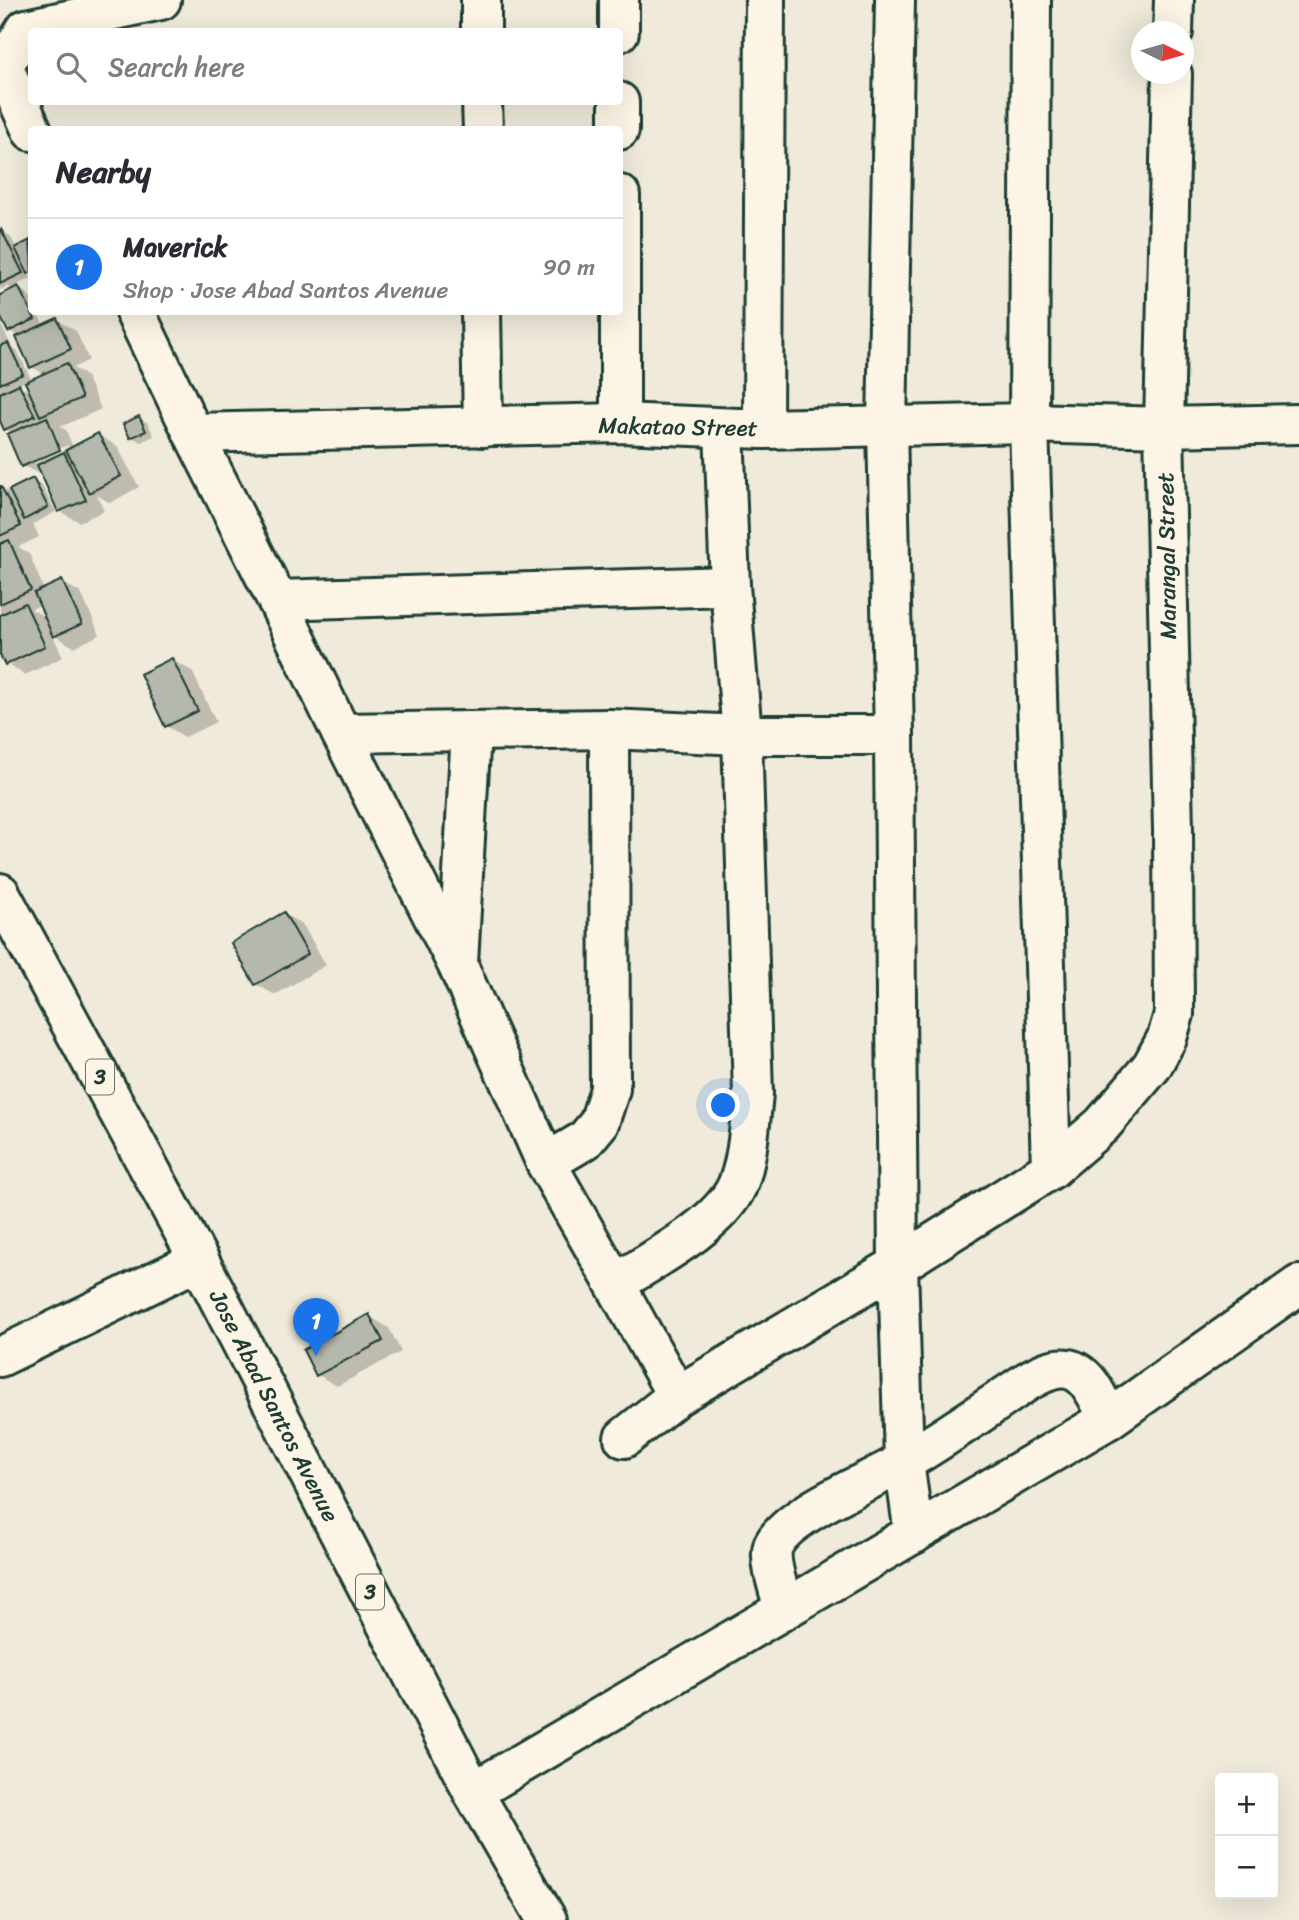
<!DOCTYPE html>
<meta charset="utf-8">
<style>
body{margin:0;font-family:Sriracha,sans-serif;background:#f7f7f7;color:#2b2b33}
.controls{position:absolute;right:21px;bottom:21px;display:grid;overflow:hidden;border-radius:7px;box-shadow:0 7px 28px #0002}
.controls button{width:63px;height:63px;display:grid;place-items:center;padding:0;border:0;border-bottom:2px solid #e1e1e2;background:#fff;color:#2b2b33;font:35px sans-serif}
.compass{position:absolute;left:1131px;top:21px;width:63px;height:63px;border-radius:50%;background:#fff;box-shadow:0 7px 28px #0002;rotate:95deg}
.you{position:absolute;left:724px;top:1106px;width:24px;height:24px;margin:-18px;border:5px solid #fff;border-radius:50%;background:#1a73e8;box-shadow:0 0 0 10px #1a73e833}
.badge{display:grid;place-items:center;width:46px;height:46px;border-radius:50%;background:#1a73e8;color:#fff;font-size:23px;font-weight:700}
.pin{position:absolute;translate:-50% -58px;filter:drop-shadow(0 2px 4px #0008)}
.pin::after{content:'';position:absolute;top:37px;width:24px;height:21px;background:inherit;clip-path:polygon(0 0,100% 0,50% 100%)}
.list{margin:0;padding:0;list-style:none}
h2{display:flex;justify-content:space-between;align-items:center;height:91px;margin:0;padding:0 28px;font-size:30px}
h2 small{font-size:23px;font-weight:400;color:#7c7c81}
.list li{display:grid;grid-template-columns:46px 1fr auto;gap:21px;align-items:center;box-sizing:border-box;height:98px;padding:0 28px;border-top:2px solid #e1e1e2}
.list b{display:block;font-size:26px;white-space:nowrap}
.list p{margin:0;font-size:23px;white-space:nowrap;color:#7c7c81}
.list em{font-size:23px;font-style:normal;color:#7c7c81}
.icon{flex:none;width:38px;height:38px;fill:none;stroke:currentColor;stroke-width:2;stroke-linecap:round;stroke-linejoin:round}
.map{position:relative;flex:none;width:1299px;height:1920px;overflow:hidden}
.search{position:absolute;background:#fff;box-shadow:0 7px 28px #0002;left:28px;top:28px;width:595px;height:77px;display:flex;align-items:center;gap:18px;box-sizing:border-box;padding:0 24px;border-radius:7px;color:#7c7c81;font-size:26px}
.panel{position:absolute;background:#fff;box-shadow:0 7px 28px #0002;left:28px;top:126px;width:595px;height:189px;border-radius:7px}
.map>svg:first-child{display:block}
</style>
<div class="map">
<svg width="1299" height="1920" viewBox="0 0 1299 1920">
<rect width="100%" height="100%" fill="#efeada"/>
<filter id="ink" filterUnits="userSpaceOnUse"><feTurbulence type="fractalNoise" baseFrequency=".0143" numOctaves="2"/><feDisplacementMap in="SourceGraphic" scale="14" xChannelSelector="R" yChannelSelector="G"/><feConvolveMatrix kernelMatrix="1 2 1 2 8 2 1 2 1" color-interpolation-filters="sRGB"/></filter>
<g filter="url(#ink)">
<g fill="#0003" fill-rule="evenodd">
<path d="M1 231 10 236 17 249 32 243V273L28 271 31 278 15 286 27 293 32 301V312H37L44 326 57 320 76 331 89 360 73 368 86 376 101 409 60 427 66 430 73 448 98 435 117 446 139 487 110 503 97 495 104 511 79 522 59 511 44 476 23 466 13 433 6 429 0 417V323L12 347 17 350 32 381 45 374 31 367 20 337 10 331 0 312V297L14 290 8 286 0 290ZM26 381 32 393 18 385ZM68 445 69 448 33 464V460Z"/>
<polygon points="139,418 148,423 154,436 141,442 132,437"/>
<path d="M33 480 42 486 56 512 33 524 39 537 18 547 29 553 44 590 62 582 81 593 100 635 74 647 52 634 63 657 25 675 6 663 0 651V488L9 492ZM41 605 47 618 31 609Z"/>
<polygon points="172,660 192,671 216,722 185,737 166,726"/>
<polygon points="284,914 303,925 326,965 275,995 256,984"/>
<polygon points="369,1316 389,1328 401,1352 337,1386 318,1375"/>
</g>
<g fill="#b5b9ad" stroke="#1f3d34" stroke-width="2">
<polygon points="1,229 23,273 0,284 0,230"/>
<polygon points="30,240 32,272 28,274 15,248"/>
<polygon points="18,286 35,319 8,332 0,316 0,295"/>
<polygon points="57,318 71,349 30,368 16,337"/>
<polygon points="8,343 23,374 0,384 0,346"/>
<polygon points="67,363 82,398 40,416 25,382"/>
<polygon points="19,384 35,416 4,430 0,421 0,393"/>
<polygon points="139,416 146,431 130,438 123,424"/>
<polygon points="47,417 60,450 21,467 7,434"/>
<polygon points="98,433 121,476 89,493 66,450"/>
<polygon points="64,452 86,500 58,512 37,465"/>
<polygon points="33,478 48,507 24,520 9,490"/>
<polygon points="0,486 1,486 21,526 0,536"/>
<polygon points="9,540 31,590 0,604 0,544"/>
<polygon points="62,580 82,624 53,637 34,593"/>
<polygon points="25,603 45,646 5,665 0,655 0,615"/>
<polygon points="172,658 198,711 165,727 140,674"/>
<polygon points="284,912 308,954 255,985 231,943"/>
<polygon points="369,1314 383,1341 316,1376 303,1350"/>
</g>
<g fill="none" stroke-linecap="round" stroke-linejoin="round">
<defs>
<g id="minor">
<polyline points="481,0 481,32"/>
<polyline points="619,0 619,32"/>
<polyline points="895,0 887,427 894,735 898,1265 904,1462 914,1534"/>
<polyline points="1031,0 1029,423 1051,1169"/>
<polyline points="1173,32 1174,0"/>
<polyline points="482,102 483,130"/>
<polyline points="619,102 619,130"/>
<polyline points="32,131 3,66 26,29 161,0"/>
<polyline points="620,195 620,423"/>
<polyline points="135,312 193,433 277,600 341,733 458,966 546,1163 615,1284 677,1396 898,1265 1051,1169 1102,1125 1152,1066 1167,1038 1174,1014 1173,830 1164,427 1172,74"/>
<polyline points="481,312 483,427"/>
<polyline points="763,429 765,0"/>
<polyline points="193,433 620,423 763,429 1029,423 1164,427 1299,424"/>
<polyline points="277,600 730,586"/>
<polyline points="341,733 609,729 742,735 894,735"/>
<polyline points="458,963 471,731"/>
<polyline points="546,1163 585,1140 599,1123 610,1089 609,729"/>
<path d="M615 1284C652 1260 719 1226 737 1186 748 1162 750 1120 753 1094L742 735 730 586 724 428"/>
<polyline points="0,1357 199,1260"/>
<polyline points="624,1438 677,1396"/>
<path d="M784 1609C780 1593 768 1561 773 1546 787 1514 871 1481 902 1463 946 1438 987 1408 1028 1381 1035 1377 1042 1373 1049 1371 1085 1359 1095 1394 1109 1419"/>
<polyline points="473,1792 1109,1419 1299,1285"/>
</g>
<polyline id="highway" points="0,893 199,1260 473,1792 547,1920"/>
</defs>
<use href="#minor" stroke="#1f3d34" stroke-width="44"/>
<use href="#highway" stroke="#1f3d34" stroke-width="44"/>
<use href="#minor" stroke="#fcf5e5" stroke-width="38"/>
<use href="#highway" stroke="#fcf5e5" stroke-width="38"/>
</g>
</g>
<g text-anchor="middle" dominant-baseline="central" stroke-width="6" stroke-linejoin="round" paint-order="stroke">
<g fill="#fcf5e5" stroke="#617469" stroke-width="2">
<rect x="86" y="1059.5" width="28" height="35" rx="5"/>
<rect x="356" y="1574.5" width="28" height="35" rx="5"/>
</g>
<g font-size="21" font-weight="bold" fill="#1f3d34">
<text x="100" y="1077">3</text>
<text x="370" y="1592">3</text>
</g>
<g font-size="23" fill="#1f3d34" stroke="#fcf5e5">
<text transform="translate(678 427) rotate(1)">Makatao Street</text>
<text transform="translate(1167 556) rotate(-91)">Marangal Street</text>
<text transform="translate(274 1406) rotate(63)">Jose Abad Santos Avenue</text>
</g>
</g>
</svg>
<div class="controls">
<button>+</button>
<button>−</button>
</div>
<svg class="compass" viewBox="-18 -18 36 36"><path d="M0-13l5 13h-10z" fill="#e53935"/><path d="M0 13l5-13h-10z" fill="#7c7c81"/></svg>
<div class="you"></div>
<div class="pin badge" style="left:316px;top:1356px">1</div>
<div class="search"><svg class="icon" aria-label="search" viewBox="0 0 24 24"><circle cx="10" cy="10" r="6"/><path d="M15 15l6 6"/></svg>Search here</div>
<section class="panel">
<h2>Nearby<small></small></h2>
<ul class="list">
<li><span class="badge">1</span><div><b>Maverick</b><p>Shop · Jose Abad Santos Avenue</p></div><em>90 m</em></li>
</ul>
</section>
</div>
